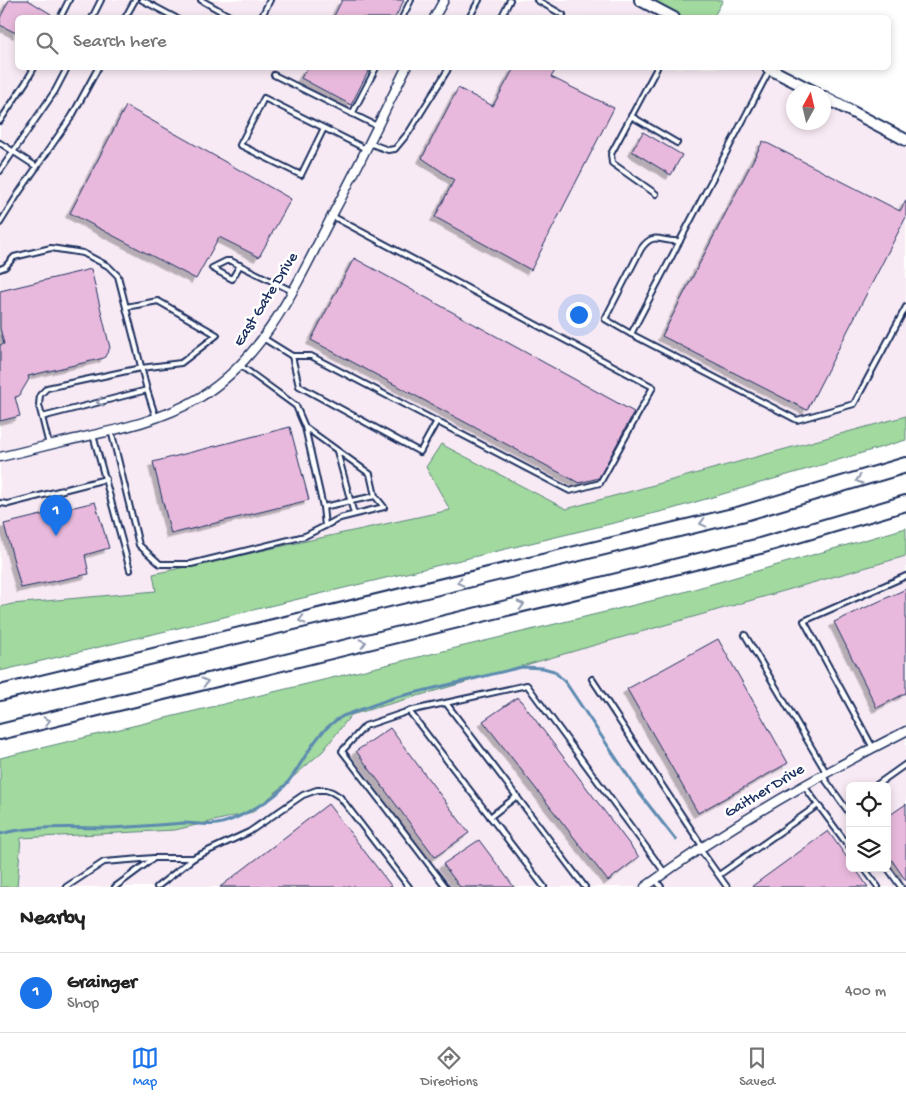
<!DOCTYPE html>
<style>
body{margin:0;font-family:"Gochi Hand",sans-serif;background:#f6f6f6;color:#222}
.controls{position:absolute;right:15px;bottom:15px;display:grid;overflow:hidden;border-radius:8px;box-shadow:0 2px 8px #0003}
.controls button{width:45px;height:45px;display:grid;place-items:center;padding:0;border:0;border-bottom:1px solid #e0e0e0;background:#fff;color:#222;font:25px sans-serif}
.compass{position:absolute;left:786px;top:85px;width:45px;height:45px;border-radius:50%;background:#fff;box-shadow:0 2px 8px #0003;rotate:8deg}
.you{position:absolute;left:578px;top:314px;width:18px;height:18px;margin:-12px;border:4px solid #fff;border-radius:50%;background:#1a73e8;box-shadow:0 0 0 8px #1a73e833}
.badge{display:grid;place-items:center;width:32px;height:32px;border-radius:50%;background:#1a73e8;color:#fff;font-size:16px;font-weight:700}
.pin{position:absolute;translate:-50% -41px;filter:drop-shadow(0 1px 2px #0008)}
.pin::after{content:'';position:absolute;top:26px;width:18px;height:15px;background:inherit;clip-path:polygon(0 0,100% 0,50% 100%)}
.list{margin:0;padding:0;list-style:none}
h2{display:flex;justify-content:space-between;align-items:center;height:65px;margin:0;padding:0 20px;font-size:21px}
h2 small{font-size:16px;font-weight:400;color:#767676}
.list li{display:grid;grid-template-columns:32px 1fr auto;gap:15px;align-items:center;box-sizing:border-box;height:80px;padding:0 20px;border-top:1px solid #e0e0e0}
.list b{display:block;font-size:19px;white-space:nowrap}
.list p{margin:0;font-size:16px;white-space:nowrap;color:#767676}
.list em{font-size:16px;font-style:normal;color:#767676}
.icon{flex:none;width:28px;height:28px;fill:none;stroke:currentColor;stroke-width:2;stroke-linecap:round;stroke-linejoin:round}
.map{position:relative;flex:none;width:906px;height:887px;overflow:hidden}
.search{position:absolute;background:#fff;box-shadow:0 2px 8px #0003;left:15px;right:15px;top:15px;height:55px;display:flex;align-items:center;gap:12px;box-sizing:border-box;padding:0 18px;border-radius:8px;color:#767676;font-size:19px}
.sheet{height:145px;background:#fff}
nav{display:flex;justify-content:space-around;align-items:center;box-sizing:border-box;height:70px;border-top:1px solid #e0e0e0;background:#fff;font-size:14px;color:#767676}
nav a{display:grid;justify-items:center;gap:2px}
nav .on{color:#1a73e8}
.map>svg:first-child{display:block}
</style>
<div class="map">
<svg width="906" height="887" viewBox="0 0 906 887">
<defs>
<filter id="shadow"><feDropShadow dx="-4.5" dy="4.5" stdDeviation="0" flood-color="#0004"/></filter>
</defs>
<rect width="100%" height="100%" fill="#fff"/>
<filter id="ink" filterUnits="userSpaceOnUse"><feTurbulence type="fractalNoise" baseFrequency=".02" numOctaves="2"/><feDisplacementMap in="SourceGraphic" scale="10" xChannelSelector="R" yChannelSelector="G"/><feConvolveMatrix kernelMatrix="1 2 1 2 8 2 1 2 1" color-interpolation-filters="sRGB"/></filter>
<g filter="url(#ink)">
<g fill="#f8eaf4" fill-rule="evenodd">
<polygon points="0,0 642,0 676,17 18,18 18,68 771,68 818,92 794,92 794,122 824,122 824,95 906,139 906,416 477,534 0,646"/>
<path d="M906 544V887H0V772ZM850 786H887V868H850Z"/>
</g>
<g fill="#a1d99e" stroke="#5e847e">
<polygon points="636,0 723,0 713,18 669,17"/>
<polygon points="906,416 906,440 672,509 0,671 0,607 12,604 156,591 153,574 450,510 426,467 441,444 566,509"/>
<polygon points="906,528 906,556 351,715 323,751 253,812 175,830 21,838 17,887 0,887 0,758 663,598"/>
</g>
<g fill="none" stroke-linecap="round" stroke-linejoin="round">
<path stroke="#5b8ab0" stroke-width="3" d="M0 834C35 825 74 828 110 828 134 827 159 825 183 823 194 823 206 826 217 824 233 821 248 812 262 804 303 782 303 738 343 716L393 698 522 667 543 668 554 671 566 683 640 794 676 840"/>
</g>
<g fill="#e8b9dc" stroke="#1b2f5e" filter="url(#shadow)">
<polygon points="9,0 28,0 51,14 49,18 18,18 18,34 0,25 0,18"/>
<polygon points="342,0 404,0 395,18 333,18"/>
<polygon points="307,68 370,68 351,105 301,78"/>
<polygon points="514,68 557,68 551,77 614,108 531,270 435,217 454,180 422,158 458,88 493,106"/>
<polygon points="126,106 291,199 259,257 219,237 196,279 70,213"/>
<polygon points="643,132 682,155 671,175 632,151"/>
<polygon points="763,141 900,211 906,200 906,217 807,410 662,336"/>
<polygon points="354,258 634,412 599,478 579,483 311,340"/>
<polygon points="91,269 110,348 104,358 28,376 29,379 19,396 15,397 20,416 0,421 0,345 4,344 0,328 0,291"/>
<polygon points="290,427 309,500 171,534 153,462"/>
<polygon points="95,502 109,548 85,555 89,574 21,588 4,524"/>
<polygon points="906,589 906,693 877,708 834,622"/>
<polygon points="718,639 788,763 698,813 627,689"/>
<polygon points="518,697 639,857 608,881 483,721"/>
<polygon points="390,728 469,833 435,857 356,751"/>
<polygon points="328,804 392,887 220,887"/>
<polygon points="906,804 906,881 887,853 887,817"/>
<polygon points="828,831 850,862 850,868 855,868 868,887 751,887"/>
<polygon points="479,840 514,887 460,887 443,864"/>
</g>
<g fill="none" stroke-linecap="round" stroke-linejoin="round">
<defs>
<g id="lane">
<polyline points="142,0 176,18"/>
<polyline points="201,0 233,18"/>
<polyline points="537,0 563,15"/>
<polyline points="60,18 69,0"/>
<polyline points="92,18 101,0"/>
<polyline points="125,18 135,0"/>
<polyline points="261,18 270,0"/>
<polyline points="402,18 411,0"/>
<polyline points="469,18 479,0"/>
<polyline points="501,18 510,0"/>
<polyline points="769,71 631,334 797,420 854,404 906,307"/>
<polyline points="274,75 377,126"/>
<polyline points="352,114 376,68"/>
<polyline points="631,116 677,143"/>
<polyline points="0,121 26,82 34,68"/>
<polyline points="324,128 301,175 240,145 264,98 366,149"/>
<polyline points="0,143 37,167"/>
<polyline points="369,143 388,150 395,149 409,132 447,71 448,68"/>
<polyline points="0,171 55,91 67,68"/>
<polyline points="656,194 612,163 611,154 657,68"/>
<polyline points="0,223 20,191 72,116 98,68"/>
<polyline points="240,265 232,279 212,268 226,261 231,261 292,291"/>
<polyline points="0,269 5,267 14,257 51,248 83,253 108,266 118,276 147,390 156,418"/>
<path d="M631 334 605 319 641 249C654 230 661 243 680 241"/>
<polyline points="263,338 292,356 311,356 570,491 600,483 653,387 332,216"/>
<polyline points="292,356 299,386 420,452 437,421"/>
<polyline points="241,366 296,406 305,427 370,474 375,496 323,507 305,427"/>
<polyline points="42,417 147,390"/>
<polyline points="111,430 139,545 160,564 191,564 305,536 325,526 323,507"/>
<polyline points="93,435 130,570"/>
<polyline points="49,445 39,405 40,395 47,388 141,368 181,363 217,335 158,301 126,307"/>
<polyline points="337,451 354,514"/>
<polyline points="0,503 8,504 106,479"/>
<polyline points="325,526 340,518 384,507 375,496"/>
<polyline points="745,635 826,772"/>
<polyline points="592,679 702,846"/>
<polyline points="446,703 585,887"/>
<polyline points="409,711 544,887"/>
<polyline points="873,748 804,621 906,576"/>
<polyline points="822,775 850,814"/>
<polyline points="804,786 850,848"/>
<polyline points="875,786 906,764"/>
<polyline points="490,817 517,796"/>
<polyline points="700,849 727,887"/>
<polyline points="887,867 901,887"/>
<polyline points="864,868 878,887"/>
<polyline points="719,875 818,805"/>
<polyline points="655,879 661,887"/>
<polyline points="66,887 104,862 154,858"/>
<polyline points="115,887 154,858 194,858"/>
<polyline points="157,887 195,857 249,832 303,795 317,790 326,790 332,792 340,797 409,887"/>
<polyline points="446,887 342,751 365,726 409,711 527,685 665,873"/>
</g>
<g id="street">
<polyline points="434,18 444,0"/>
<path d="M0 457C22 452 44 446 66 441 111 431 159 422 199 398 267 357 300 277 335 210 360 163 383 115 406 68"/>
<path d="M645 887C727 827 815 777 906 731"/>
</g>
<g id="secondary">
<polyline points="640,0 674,18"/>
<polyline points="768,68 815,92"/>
<polyline points="824,97 906,140"/>
</g>
<g id="highway">
<polyline points="0,693 741,514 906,465"/>
<polyline points="0,732 760,546 906,503"/>
</g>
</defs>
<use href="#lane" stroke="#1b2f5e" stroke-width="8"/>
<use href="#street" stroke="#1b2f5e" stroke-width="11"/>
<use href="#secondary" stroke="#1b2f5e" stroke-width="14"/>
<use href="#highway" stroke="#1b2f5e" stroke-width="18"/>
<use href="#lane" stroke="#fff" stroke-width="4"/>
<use href="#street" stroke="#fff" stroke-width="8"/>
<use href="#secondary" stroke="#fff" stroke-width="10"/>
<use href="#highway" stroke="#fff" stroke-width="14"/>
</g>
<defs><path id="oneway-chevron" d="M-2-3.5L2.5 0L-2 3.5" fill="none" stroke-width="1.6" stroke-linecap="round" stroke-linejoin="round" transform="scale(1.25)"/></defs>
<g stroke="#8d97ae">
<use href="#oneway-chevron" transform="translate(100 402) rotate(166)"/>
<use href="#oneway-chevron" transform="translate(859 480) rotate(163)"/>
<use href="#oneway-chevron" transform="translate(703 523) rotate(166)"/>
<use href="#oneway-chevron" transform="translate(460 582) rotate(166)"/>
<use href="#oneway-chevron" transform="translate(521 605) rotate(-14)"/>
<use href="#oneway-chevron" transform="translate(302 620) rotate(166)"/>
<use href="#oneway-chevron" transform="translate(363 643) rotate(-14)"/>
<use href="#oneway-chevron" transform="translate(205 682) rotate(-14)"/>
<use href="#oneway-chevron" transform="translate(47 721) rotate(-14)"/>
</g>
</g>
<g text-anchor="middle" dominant-baseline="central" stroke-width="5" stroke-linejoin="round" paint-order="stroke">
<g font-size="16" fill="#1b2f5e" stroke="#fff">
<text transform="translate(267 300) rotate(-58)">East Gate Drive</text>
<text transform="translate(765 792) rotate(-31)">Gaither Drive</text>
</g>
</g>
</svg>
<div class="controls">
<button><svg class="icon" aria-label="locate" viewBox="0 0 24 24"><circle cx="12" cy="12" r="6"/><path d="M12 2v4M12 18v4M2 12h4M18 12h4"/></svg></button>
<button><svg class="icon" aria-label="layers" viewBox="0 0 24 24"><path d="M12 4l9 5-9 5-9-5zM3 14l9 5 9-5"/></svg></button>
</div>
<svg class="compass" viewBox="-18 -18 36 36"><path d="M0-13l5 13h-10z" fill="#e53935"/><path d="M0 13l5-13h-10z" fill="#767676"/></svg>
<div class="you"></div>
<div class="pin badge" style="left:56px;top:536px">1</div>
<div class="search"><svg class="icon" aria-label="search" viewBox="0 0 24 24"><circle cx="10" cy="10" r="6"/><path d="M15 15l6 6"/></svg>Search here</div>
</div>
<section class="sheet">
<h2>Nearby<small></small></h2>
<ul class="list">
<li><span class="badge">1</span><div><b>Grainger</b><p>Shop</p></div><em>400 m</em></li>
</ul>
</section>
<nav>
<a class="on"><svg class="icon" aria-label="map" viewBox="0 0 24 24"><path d="M3 6l6-2 6 2 6-2v14l-6 2-6-2-6 2zM9 4v14M15 6v14"/></svg>Map</a>
<a><svg class="icon" aria-label="directions" viewBox="0 0 24 24"><path d="M12 3l9 9-9 9-9-9zM9 14v-3h6M13 9l2 2-2 2"/></svg>Directions</a>
<a><svg class="icon" aria-label="saved" viewBox="0 0 24 24"><path d="M7 4h10v16l-5-4-5 4z"/></svg>Saved</a>
</nav>
